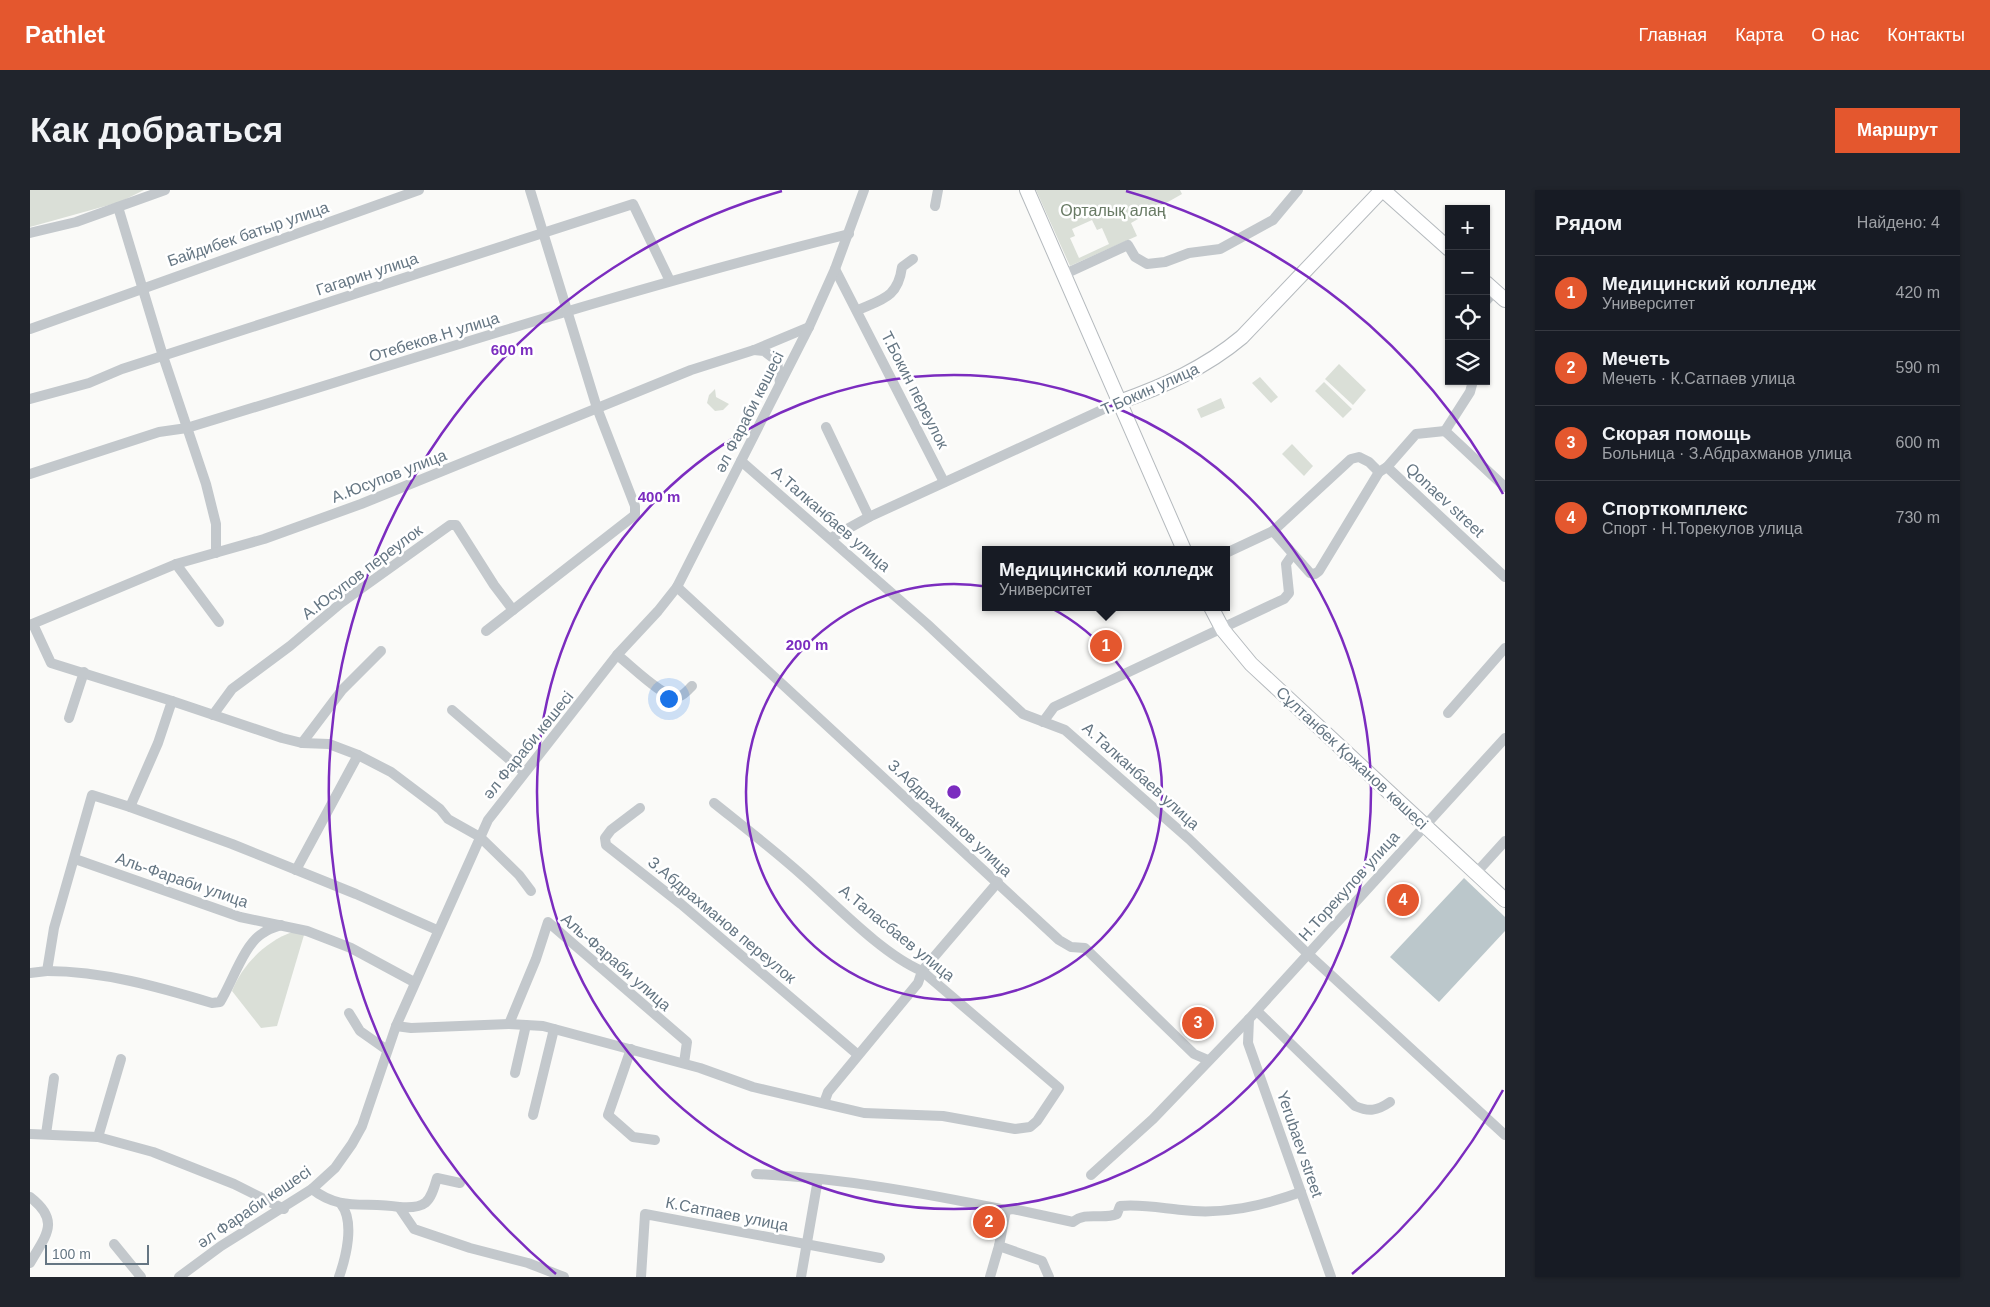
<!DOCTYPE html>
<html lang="ru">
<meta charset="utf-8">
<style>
body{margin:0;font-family:Arial,sans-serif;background:#20242c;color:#f1f3f6}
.controls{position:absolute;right:15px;top:15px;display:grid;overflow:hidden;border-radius:0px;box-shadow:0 1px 4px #0004}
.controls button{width:45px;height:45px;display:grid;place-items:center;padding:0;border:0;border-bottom:1px solid #363941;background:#171b24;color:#f1f3f6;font:25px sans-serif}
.scale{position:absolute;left:15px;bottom:12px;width:104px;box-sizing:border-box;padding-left:5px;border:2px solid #657683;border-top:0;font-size:14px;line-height:18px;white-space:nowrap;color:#657683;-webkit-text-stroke:4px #fff;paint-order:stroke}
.you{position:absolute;left:638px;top:508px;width:18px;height:18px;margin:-12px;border:4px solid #fff;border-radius:50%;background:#1a73e8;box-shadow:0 0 0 8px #1a73e833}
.badge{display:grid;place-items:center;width:32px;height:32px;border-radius:50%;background:#e4572e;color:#fff;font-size:16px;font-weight:700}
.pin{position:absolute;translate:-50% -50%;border:2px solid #fff;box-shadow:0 1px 5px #0006}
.popup{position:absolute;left:952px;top:356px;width:248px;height:65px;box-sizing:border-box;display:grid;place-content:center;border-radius:0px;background:#171b24;filter:drop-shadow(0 1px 4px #0005);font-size:16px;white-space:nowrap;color:#9ea1a6}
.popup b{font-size:19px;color:#f1f3f6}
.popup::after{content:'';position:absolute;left:50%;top:100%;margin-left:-10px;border:10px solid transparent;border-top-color:#171b24}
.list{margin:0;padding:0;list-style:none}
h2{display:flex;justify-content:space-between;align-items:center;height:65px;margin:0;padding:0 20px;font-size:21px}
h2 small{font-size:16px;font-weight:400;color:#9ea1a6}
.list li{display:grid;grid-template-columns:32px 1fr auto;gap:15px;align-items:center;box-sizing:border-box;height:75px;padding:0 20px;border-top:1px solid #363941}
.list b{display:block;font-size:19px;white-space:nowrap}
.list p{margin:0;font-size:16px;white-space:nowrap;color:#9ea1a6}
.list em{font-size:16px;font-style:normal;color:#9ea1a6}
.icon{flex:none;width:28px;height:28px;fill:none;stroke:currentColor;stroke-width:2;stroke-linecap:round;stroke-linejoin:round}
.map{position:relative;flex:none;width:1475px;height:1087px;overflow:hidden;border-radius:0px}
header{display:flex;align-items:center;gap:30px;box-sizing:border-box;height:70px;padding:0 25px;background:#e4572e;color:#fff}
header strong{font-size:24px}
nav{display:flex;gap:28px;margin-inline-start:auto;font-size:18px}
.intro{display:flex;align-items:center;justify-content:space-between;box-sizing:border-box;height:120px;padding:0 30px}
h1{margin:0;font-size:35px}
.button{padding:12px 22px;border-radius:0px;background:#e4572e;color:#fff;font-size:18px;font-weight:700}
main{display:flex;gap:30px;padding:0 30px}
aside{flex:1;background:#171b24;border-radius:0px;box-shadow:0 1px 4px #0004}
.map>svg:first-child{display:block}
</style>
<header>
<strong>Pathlet</strong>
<nav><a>Главная</a><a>Карта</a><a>О нас</a><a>Контакты</a></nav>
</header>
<div class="intro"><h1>Как добраться</h1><a class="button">Маршрут</a></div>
<main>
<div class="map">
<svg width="1475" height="1087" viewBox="0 0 1475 1087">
<rect width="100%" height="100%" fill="#fafaf8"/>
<g fill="#dadfd7" fill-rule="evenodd">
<polygon points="0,0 114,0 90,12 0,37"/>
<path d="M1006 0H1150L1152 4 1101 33 1107 46 1040 76ZM1062 30 1067 40 1072 38 1079 54 1049 68 1040 48 1045 46 1042 39Z"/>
<polygon points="1309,174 1336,200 1323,215 1295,189"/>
<polygon points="1230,187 1248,207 1241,213 1222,193"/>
<polygon points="1294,192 1322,219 1313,228 1285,201"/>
<polygon points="685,199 686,207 699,214 693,220 685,221 677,213 679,205"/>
<polygon points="1191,208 1195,218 1171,228 1167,219"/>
<polygon points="1262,254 1283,276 1274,286 1252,264"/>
<path d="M262 742 274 745 247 836 231 838 202 801C212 775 235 752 262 742Z"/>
</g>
<polygon fill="#bbc7cb" points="1434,688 1475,727 1475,741 1409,812 1360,767"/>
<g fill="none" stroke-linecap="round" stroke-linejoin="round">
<defs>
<g id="major">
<polyline points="997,0 1154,360"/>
<polyline points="1353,0 1419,59"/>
<polyline points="1456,93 1475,110"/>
<path d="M1089 212C1134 196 1175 178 1212 147L1352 0"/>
<polyline points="1181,417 1193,440 1221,474 1475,710"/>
</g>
</defs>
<use href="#major" stroke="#b5babe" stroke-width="16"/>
<g stroke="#c3c8cc" stroke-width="10">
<polyline points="905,16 908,0"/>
<polyline points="88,17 133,166 176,294 186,334 186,363"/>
<polyline points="0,43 46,32 135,0"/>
<polyline points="805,79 914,292"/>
<polyline points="1035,84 1098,55 1105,67 1117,74 1135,72 1159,63 1190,59 1243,30 1268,0"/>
<polyline points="1456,111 1465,101"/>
<path d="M828 120C853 109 868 107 872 77L883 69"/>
<polyline points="0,139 389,0"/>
<polyline points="724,160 734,161 747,171 750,193"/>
<polyline points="1443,191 1440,202 1415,241 1475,297"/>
<polyline points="0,209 59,193 92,179 603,14 640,91"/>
<polyline points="796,237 839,327"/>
<polyline points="711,271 897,434 993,524 1035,540 1159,649 1278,764 1475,945"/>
<polyline points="1357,277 1475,387"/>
<path d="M0 284 129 242 157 238C377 171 596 99 819 44"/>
<polyline points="1243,341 1280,383 1285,384 1289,381 1349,282"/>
<polyline points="801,348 839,327 1089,212"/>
<polyline points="1196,363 1243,341 1321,269 1329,267 1339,272 1349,282 1357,277 1386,244 1415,241"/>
<polyline points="146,374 189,432"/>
<polyline points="647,397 1029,750 1041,757 1055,758 1164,864 1178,870"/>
<polyline points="0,435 146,374 234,349 331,314 661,180 724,160 779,137"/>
<polyline points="456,441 605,325 605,316 567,218 500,0"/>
<path d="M587 465C599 473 636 512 650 506 654 505 659 499 662 496"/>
<polyline points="142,511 252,548 272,553 299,554 328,565 361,582 410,619 418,629 450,647 489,685 501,701"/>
<polyline points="422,520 494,582"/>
<polyline points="1418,523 1475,458"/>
<polyline points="183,525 202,499 260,456 311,413 420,335 426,335 464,395 483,420"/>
<polyline points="39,528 54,482"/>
<polyline points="1013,532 1024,517 1254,409 1259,403 1256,374 1263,364"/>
<polyline points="272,553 312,500 351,461"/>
<polyline points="100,617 202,654 326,704 407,740"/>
<polyline points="610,618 581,640 575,648 576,655 651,714 827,864"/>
<polyline points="45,669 210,727 277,741 321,758 384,792"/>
<polyline points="266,680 328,565"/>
<polyline points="1446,683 1475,651"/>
<path d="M17 781C73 781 129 797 182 813L190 812C202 793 214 754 233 743 238 739 245 737 251 735"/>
<polyline points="0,783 17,781 24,738 62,605 100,617 128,553 142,511 21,473 3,434"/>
<path d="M1227 821 1325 916C1339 922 1347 921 1360 912"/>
<polyline points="319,823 330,841 357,860"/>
<polyline points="1219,829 1218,853 1301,1087"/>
<polyline points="479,834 506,769 518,732 657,852 654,873"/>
<path d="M366 836 381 838 479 834 513 836 670 878 723 897 834 923 913 926 985 939 1000 937 1007 931 1029 898 892 781C852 764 806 715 773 686 744 660 714 637 684 613"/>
<polyline points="601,859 578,925 603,947 625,950"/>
<polyline points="485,883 496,835"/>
<polyline points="794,913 798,902 888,793 892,781 968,692"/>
<polyline points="503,925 524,839"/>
<polyline points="0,944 68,947 123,962 204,994 254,1019"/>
<polyline points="16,944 24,888"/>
<polyline points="68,947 91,869"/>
<path d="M726 984C811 988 893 1003 976 1020L969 1056 1012 1071 1019 1087"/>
<polyline points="1061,985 1123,929 1219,829 1475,548"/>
<path d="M282 999C311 1022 335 1011 369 1017L384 1039 440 1058 498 1073 534 1087"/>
<path d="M0 1007C31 1031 16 1045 0 1073"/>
<path d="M369 1017C396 1019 400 1013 407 988L430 993"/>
<path d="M976 1020 983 1019 1043 1032C1056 1021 1072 1030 1087 1024L1090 1016C1112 1014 1131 1018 1152 1020 1194 1025 1232 1016 1271 1002"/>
<polyline points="84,1054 111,1087"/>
<polyline points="149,1087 191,1056 282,999 305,978 322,954 332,936 366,836 458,630 587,465 628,421 647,397 779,137 805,79 834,0"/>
<path d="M309 1087C316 1067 325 1032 311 1014"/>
<polyline points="611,1087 615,1024 850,1068"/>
<polyline points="771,1087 788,989"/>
<polyline points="960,1087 969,1056"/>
</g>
<use href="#major" stroke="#fff" stroke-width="14"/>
</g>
<g fill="none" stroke="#7b2cbf" stroke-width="2.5">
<circle cx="924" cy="602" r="208"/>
<circle cx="924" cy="602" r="417"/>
<path d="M1473 900A625 625 0 0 1 1322 1084M526 1084A625 625 0 0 1 752 1M1096 1A625 625 0 0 1 1473 304"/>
</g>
<g text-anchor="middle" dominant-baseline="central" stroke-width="5" stroke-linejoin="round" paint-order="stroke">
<g font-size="16" fill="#687a64" stroke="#fff">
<text x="1083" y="20">Орталық алаң</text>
</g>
<g font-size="16" fill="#657683" stroke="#fff">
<text transform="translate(218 44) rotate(-19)">Байдибек батыр улица</text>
<text transform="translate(337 84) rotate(-18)">Гагарин улица</text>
<text transform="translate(404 147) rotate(-17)">Отебеков.Н улица</text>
<text transform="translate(1120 199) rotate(-24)">Т.Бокин улица</text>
<text transform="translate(885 200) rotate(63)">Т.Бокин переулок</text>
<text transform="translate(719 222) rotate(-63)">әл Фараби көшесі</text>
<text transform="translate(359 286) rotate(-21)">А.Юсупов улица</text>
<text transform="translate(1415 310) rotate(43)">Qonaev street</text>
<text transform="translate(801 329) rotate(41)">А.Талканбаев улица</text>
<text transform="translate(332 382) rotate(-37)">А.Юсупов переулок</text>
<text transform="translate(498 555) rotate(-51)">әл Фараби көшесі</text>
<text transform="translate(1322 568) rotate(43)">Сұлтанбек Қожанов көшесі</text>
<text transform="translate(1111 586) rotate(42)">А.Талканбаев улица</text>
<text transform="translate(920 628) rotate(43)">З.Абдрахманов улица</text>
<text transform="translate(152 690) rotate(19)">Аль-Фараби улица</text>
<text transform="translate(1319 696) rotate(-48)">Н.Торекулов улица</text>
<text transform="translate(692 730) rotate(40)">З.Абдрахманов переулок</text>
<text transform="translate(867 743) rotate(39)">А.Таласбаев улица</text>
<text transform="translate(586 772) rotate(41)">Аль-Фараби улица</text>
<text transform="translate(1270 954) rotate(71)">Yerubaev street</text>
<text transform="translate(224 1017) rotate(-34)">әл Фараби көшесі</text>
<text transform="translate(697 1024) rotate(11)">К.Сатпаев улица</text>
</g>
</g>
<circle cx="924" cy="602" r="8" fill="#7b2cbf" stroke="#fff" stroke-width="2.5"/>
<g font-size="15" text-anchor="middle" font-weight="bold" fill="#7b2cbf" stroke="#fff" stroke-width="5" stroke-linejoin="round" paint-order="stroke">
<text x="482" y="165">600 m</text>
<text x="629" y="312">400 m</text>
<text x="777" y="460">200 m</text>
</g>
</svg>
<div class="controls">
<button>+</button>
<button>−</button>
<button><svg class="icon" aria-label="locate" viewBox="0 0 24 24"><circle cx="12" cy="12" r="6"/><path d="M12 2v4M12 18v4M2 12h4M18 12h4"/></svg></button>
<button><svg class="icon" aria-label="layers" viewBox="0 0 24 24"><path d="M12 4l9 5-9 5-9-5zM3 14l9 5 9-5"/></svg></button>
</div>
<div class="scale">100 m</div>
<div class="you"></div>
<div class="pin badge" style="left:1076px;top:456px">1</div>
<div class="popup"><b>Медицинский колледж</b>Университет</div>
<div class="pin badge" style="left:959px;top:1032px">2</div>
<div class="pin badge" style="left:1168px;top:833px">3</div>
<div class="pin badge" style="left:1373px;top:710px">4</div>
</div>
<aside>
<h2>Рядом<small>Найдено: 4</small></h2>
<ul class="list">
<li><span class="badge">1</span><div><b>Медицинский колледж</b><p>Университет</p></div><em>420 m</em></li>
<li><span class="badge">2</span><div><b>Мечеть</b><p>Мечеть · К.Сатпаев улица</p></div><em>590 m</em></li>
<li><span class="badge">3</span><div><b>Скорая помощь</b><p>Больница · З.Абдрахманов улица</p></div><em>600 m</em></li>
<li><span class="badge">4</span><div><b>Спорткомплекс</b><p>Спорт · Н.Торекулов улица</p></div><em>730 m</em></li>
</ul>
</aside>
</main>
